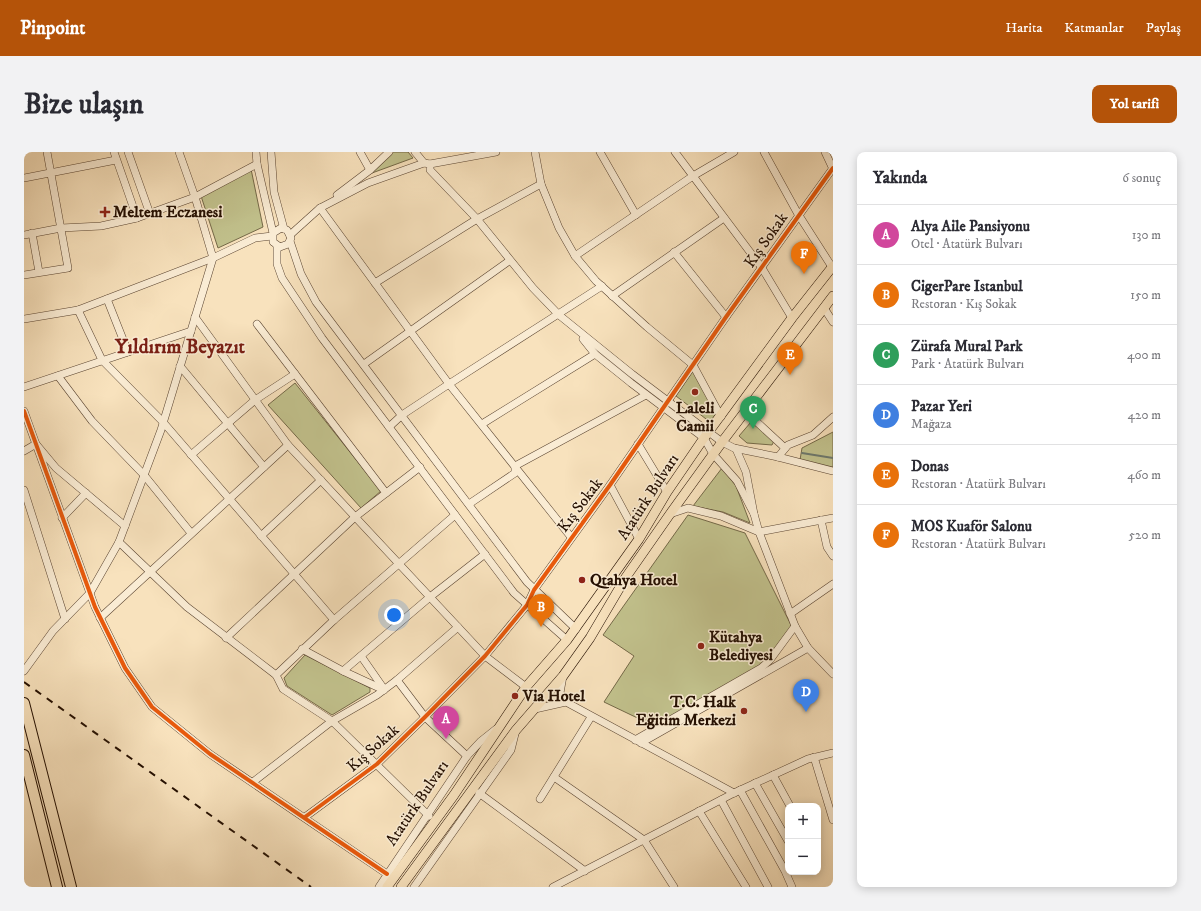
<!DOCTYPE html>
<html lang="tr">
<meta charset="utf-8">
<style>
body{margin:0;font-family:"IM FELL DW Pica",serif;background:#f2f2f3;color:#2b2b33}
.controls{position:absolute;right:12px;bottom:12px;display:grid;overflow:hidden;border-radius:8px;box-shadow:0 2px 10px #0003}
.controls button{width:36px;height:36px;display:grid;place-items:center;padding:0;border:0;border-bottom:1px solid #e1e1e2;background:#fff;color:#2b2b33;font:20px sans-serif}
.you{position:absolute;left:370px;top:463px;width:14px;height:14px;margin:-10px;border:3px solid #fff;border-radius:50%;background:#1a73e8;box-shadow:0 0 0 6px #1a73e833}
.badge{display:grid;place-items:center;width:26px;height:26px;border-radius:50%;background:#b45309;color:#fff;font-size:13px;font-weight:700}
.pin{position:absolute;translate:-50% -33px;filter:drop-shadow(0 1px 2px #0008)}
.pin::after{content:'';position:absolute;top:21px;width:14px;height:12px;background:inherit;clip-path:polygon(0 0,100% 0,50% 100%)}
.list{margin:0;padding:0;list-style:none}
h2{display:flex;justify-content:space-between;align-items:center;height:52px;margin:0;padding:0 16px;font-size:17px}
h2 small{font-size:13px;font-weight:400;color:#7c7c81}
.list li{display:grid;grid-template-columns:26px 1fr auto;gap:12px;align-items:center;box-sizing:border-box;height:60px;padding:0 16px;border-top:1px solid #e1e1e2}
.list b{display:block;font-size:15px;white-space:nowrap}
.list p{margin:0;font-size:13px;white-space:nowrap;color:#7c7c81}
.list em{font-size:13px;font-style:normal;color:#7c7c81}
.map{position:relative;flex:none;width:809px;height:735px;overflow:hidden;border-radius:8px}
header{display:flex;align-items:center;gap:24px;box-sizing:border-box;height:56px;padding:0 20px;background:#b45309;color:#fff}
header strong{font-size:19px}
nav{display:flex;gap:22px;margin-inline-start:auto;font-size:14px}
.intro{display:flex;align-items:center;justify-content:space-between;box-sizing:border-box;height:96px;padding:0 24px}
h1{margin:0;font-size:28px}
.button{padding:10px 18px;border-radius:8px;background:#b45309;color:#fff;font-size:14px;font-weight:700}
main{display:flex;gap:24px;padding:0 24px}
aside{flex:1;background:#fff;border-radius:8px;box-shadow:0 2px 10px #0003}
.map>svg:first-child{display:block}
</style>
<header>
<strong>Pinpoint</strong>
<nav><a>Harita</a><a>Katmanlar</a><a>Paylaş</a></nav>
</header>
<div class="intro"><h1>Bize ulaşın</h1><a class="button">Yol tarifi</a></div>
<main>
<div class="map">
<svg width="809" height="735" viewBox="0 0 809 735">
<rect width="100%" height="100%" fill="#f8e2bd"/>
<filter id="stains"><feTurbulence type="fractalNoise" baseFrequency=".005" numOctaves="4"/><feColorMatrix values="0 0 0 0 .2 0 0 0 0 .09 0 0 0 0 .02 0 0 0 .5 -.17"/></filter>
<radialGradient id="worn" r=".72"><stop offset=".6" stop-color="#630" stop-opacity="0"/><stop offset="1" stop-color="#630" stop-opacity=".3"/></radialGradient>
<g fill="#c2c28d" stroke="#746948">
<polygon points="369,0 384,0 389,6 348,21"/>
<polygon points="227,17 239,75 194,96 177,44"/>
<polygon points="669,219 693,261 686,270 652,244"/>
<polygon points="271,231 357,339 337,356 244,253"/>
<polygon points="727,270 750,289 748,293 723,291 715,284"/>
<polygon points="809,280 809,321 775,314 778,296"/>
<polygon points="698,316 712,334 726,371 699,360 669,354"/>
<polygon points="664,363 721,381 768,475 737,516 651,563 624,571 580,550 610,504 579,483"/>
<polygon points="281,503 346,536 346,540 308,563 263,534 260,526"/>
</g>
<g fill="none" stroke-linecap="round" stroke-linejoin="round">
<polyline stroke="#6d786d" stroke-width="2" points="778,301 809,306"/>
<defs>
<g id="minor">
<polyline points="90,0 113,66"/>
<polyline points="104,0 126,62"/>
<polyline points="232,0 233,12 249,81 249,90 256,95 264,92 267,86 263,78 257,76 249,81"/>
<polyline points="247,0 250,40 260,77"/>
<polyline points="336,0 346,18"/>
<polyline points="391,0 400,11 406,12 406,18 453,67 509,136 535,163 608,222 698,290 710,296 754,305 809,319"/>
<polyline points="511,0 517,32 535,76 551,104 572,129 623,175 669,213 697,265"/>
<polyline points="576,0 612,63"/>
<polyline points="651,0 738,116 768,166"/>
<polyline points="740,0 774,62 808,115"/>
<polyline points="801,0 809,17"/>
<polyline points="406,12 472,0"/>
<polyline points="0,26 92,8"/>
<polyline points="313,43 346,18 365,0"/>
<polyline points="296,56 425,232 547,385"/>
<polyline points="8,81 15,120"/>
<polyline points="0,83 37,76 77,74 113,66 171,45 233,12"/>
<polyline points="266,83 296,56 344,31 400,11"/>
<polyline points="266,89 277,122 292,150 503,430 552,477"/>
<polyline points="253,94 253,112 258,126 298,186 490,441 543,488"/>
<polyline points="650,100 702,165"/>
<polyline points="551,104 669,24 710,0"/>
<polyline points="0,123 44,116 23,0"/>
<polyline points="351,131 453,67 517,32"/>
<polyline points="588,144 700,66"/>
<polyline points="83,147 104,200"/>
<polyline points="800,156 809,170"/>
<polyline points="54,158 78,208 139,270 310,468"/>
<polyline points="171,165 264,293 461,504 502,535"/>
<polyline points="0,167 54,158 189,106 231,86 248,84"/>
<polyline points="233,172 362,341"/>
<polyline points="559,187 571,202 607,231 680,286 689,302 713,329 730,362"/>
<polyline points="340,212 485,109"/>
<polyline points="156,214 240,315"/>
<polyline points="34,224 68,269 120,323 167,381"/>
<polyline points="0,235 167,179"/>
<polyline points="0,259 71,455 101,516 128,555 186,602 363,722"/>
<polyline points="722,260 761,296"/>
<polyline points="458,272 571,202"/>
<polyline points="365,275 378,263 425,232 578,134"/>
<polyline points="614,292 643,340"/>
<polyline points="712,297 722,320 730,362 735,380 771,474 784,496 809,522"/>
<polyline points="0,299 12,292 32,316 101,374"/>
<polyline points="167,303 231,248 271,222"/>
<polyline points="754,305 764,293 789,283 809,265"/>
<polyline points="586,333 615,387"/>
<polyline points="0,338 41,467"/>
<polyline points="445,352 491,321 491,314 622,243"/>
<polyline points="646,362 664,356 697,364 735,380 809,366"/>
<polyline points="38,366 62,341"/>
<polyline points="797,368 803,395 809,404"/>
<polyline points="237,384 297,328"/>
<polyline points="95,390 163,455 252,523 259,537 308,569 405,664"/>
<polyline points="766,462 809,432"/>
<polyline points="76,466 264,293"/>
<polyline points="202,486 331,365 396,315"/>
<polyline points="278,497 319,519"/>
<polyline points="337,504 360,537"/>
<polyline points="0,519 29,479 66,441 95,390 137,278 189,106 171,45 155,0"/>
<polyline points="252,523 310,468 431,363"/>
<polyline points="539,524 536,541 542,550 710,641"/>
<polyline points="373,528 401,565 443,604"/>
<polyline points="360,538 319,519 406,445 461,402"/>
<polyline points="511,557 542,550"/>
<polyline points="611,588 737,516 746,508 771,474"/>
<polyline points="617,591 784,496"/>
<polyline points="790,605 809,668"/>
<polyline points="749,623 766,654"/>
<polyline points="530,625 620,688 650,735"/>
<polyline points="229,630 308,569 353,543 373,528 434,475"/>
<polyline points="731,631 764,689"/>
<polyline points="716,638 761,719 768,735"/>
<polyline points="455,641 561,719"/>
<polyline points="516,647 567,565"/>
<polyline points="697,648 744,735"/>
<polyline points="675,659 722,735"/>
<polyline points="281,665 353,612 401,565 461,504 503,453 510,438 586,333 702,165 809,16"/>
<polyline points="355,735 443,604 457,589 472,577"/>
<polyline points="390,735 487,598 491,582"/>
<polyline points="529,735 710,641 784,607 809,601"/>
</g>
<g id="major">
<polyline points="363,735 430,643 502,535 543,488 615,387 643,340 680,286 768,166 809,114"/>
<polyline points="377,735 492,578 539,524 566,486 602,425 646,362 698,290 809,144"/>
</g>
<g id="highway">
<polyline points="0,551 47,735"/>
<polyline points="0,603 33,735"/>
</g>
</defs>
<use href="#minor" stroke="#5a4431" stroke-width="8"/>
<use href="#major" stroke="#251002" stroke-width="10"/>
<use href="#highway" stroke="#251002" stroke-width="12"/>
<use href="#minor" stroke="#faecd4" stroke-width="7"/>
<use href="#major" stroke="#f8e2bd" stroke-width="9"/>
<use href="#highway" stroke="#f8e2bd" stroke-width="10"/>
<polyline stroke="#251002" stroke-width="2" stroke-dasharray="7 7" stroke-linecap="butt" points="0,530 287,735"/>
<defs>
<g id="cycleway">
<polyline points="0,259 71,455 101,516 128,555 186,602 363,722"/>
<polyline points="281,665 353,612 401,565 461,504 503,453 510,438 586,333 702,165 809,16"/>
</g>
</defs>
<use href="#cycleway" stroke="#faecd4" stroke-width="6"/>
<use href="#cycleway" stroke="#e8590c" stroke-width="4"/>
</g>
<g fill="#8f2418" stroke="#faecd4" stroke-width="1.5">
<path d="M79 54h4v4h4v4h-4v4h-4v-4h-4v-4h4z"/>
<circle cx="671" cy="240" r="4"/>
<circle cx="558" cy="428" r="4"/>
<circle cx="677" cy="494" r="4"/>
<circle cx="491" cy="544" r="4"/>
<circle cx="720" cy="559" r="4"/>
</g>
<g text-anchor="middle" dominant-baseline="central" stroke-width="3" stroke-linejoin="round" paint-order="stroke">
<g font-size="16" font-weight="bold" fill="#251002" stroke="#faecd4" text-anchor="start">
<text x="89" y="60">Meltem Eczanesi</text>
<text x="671" y="256" text-anchor="middle">Laleli<tspan x="671" dy="18">Camii</tspan></text>
<text x="566" y="428">Qtahya Hotel</text>
<text x="685" y="485">Kütahya<tspan x="685" dy="18">Belediyesi</tspan></text>
<text x="499" y="544">Via Hotel</text>
<text x="712" y="550" text-anchor="end">T.C. Halk<tspan x="712" dy="18">Eğitim Merkezi</tspan></text>
</g>
<g font-size="16" fill="#251002" stroke="#faecd4">
<text transform="translate(742 88) rotate(-55)">Kış Sokak</text>
<text transform="translate(624 345) rotate(-57)">Atatürk Bulvarı</text>
<text transform="translate(556 353) rotate(-53)">Kış Sokak</text>
<text transform="translate(349 596) rotate(-41)">Kış Sokak</text>
<text transform="translate(393 651) rotate(-56)">Atatürk Bulvarı</text>
</g>
<g font-size="20" font-weight="bold" fill="#7a1f14" stroke="#faecd4">
<text x="156" y="195">Yıldırım Beyazıt</text>
</g>
</g>
<rect width="100%" height="100%" filter="url(#stains)"/>
<rect width="100%" height="100%" fill="url(#worn)"/>
</svg>
<div class="controls">
<button>+</button>
<button>−</button>
</div>
<div class="you"></div>
<div class="pin badge" style="left:422px;top:587px;background:#d1479c">A</div>
<div class="pin badge" style="left:517px;top:475px;background:#e8710a">B</div>
<div class="pin badge" style="left:729px;top:277px;background:#2e9e5b">C</div>
<div class="pin badge" style="left:782px;top:560px;background:#3f7fe0">D</div>
<div class="pin badge" style="left:766px;top:223px;background:#e8710a">E</div>
<div class="pin badge" style="left:780px;top:122px;background:#e8710a">F</div>
</div>
<aside>
<h2>Yakında<small>6 sonuç</small></h2>
<ul class="list">
<li><span class="badge" style="background:#d1479c">A</span><div><b>Alya Aile Pansiyonu</b><p>Otel · Atatürk Bulvarı</p></div><em>130 m</em></li>
<li><span class="badge" style="background:#e8710a">B</span><div><b>CigerPare Istanbul</b><p>Restoran · Kış Sokak</p></div><em>150 m</em></li>
<li><span class="badge" style="background:#2e9e5b">C</span><div><b>Zürafa Mural Park</b><p>Park · Atatürk Bulvarı</p></div><em>400 m</em></li>
<li><span class="badge" style="background:#3f7fe0">D</span><div><b>Pazar Yeri</b><p>Mağaza</p></div><em>420 m</em></li>
<li><span class="badge" style="background:#e8710a">E</span><div><b>Donas</b><p>Restoran · Atatürk Bulvarı</p></div><em>460 m</em></li>
<li><span class="badge" style="background:#e8710a">F</span><div><b>MOS Kuaför Salonu</b><p>Restoran · Atatürk Bulvarı</p></div><em>520 m</em></li>
</ul>
</aside>
</main>
